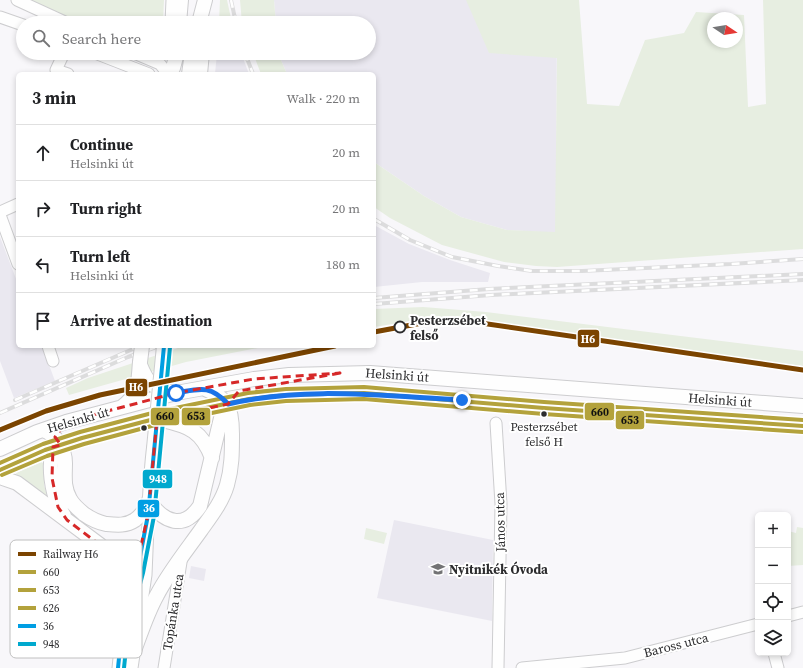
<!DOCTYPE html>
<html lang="en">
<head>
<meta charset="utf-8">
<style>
  :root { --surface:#fff; --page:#f2f2f2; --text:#202124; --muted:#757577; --line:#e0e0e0 }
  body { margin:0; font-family:"Source Serif 4",serif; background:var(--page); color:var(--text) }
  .controls { position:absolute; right:12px; bottom:12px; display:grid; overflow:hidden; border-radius:6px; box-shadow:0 2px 6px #0003 }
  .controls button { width:36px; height:36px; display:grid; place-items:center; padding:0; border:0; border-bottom:1px solid var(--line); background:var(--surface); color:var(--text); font:20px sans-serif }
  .compass { position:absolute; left:707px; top:12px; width:36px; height:36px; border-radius:50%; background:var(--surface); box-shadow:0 2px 6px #0003; rotate:102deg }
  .stop { position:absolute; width:12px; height:12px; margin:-9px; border:3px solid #1a73e8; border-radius:50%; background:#fff }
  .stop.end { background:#1a73e8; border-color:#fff; box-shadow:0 1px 4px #0008 }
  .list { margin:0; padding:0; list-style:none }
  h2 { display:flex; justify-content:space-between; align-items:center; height:52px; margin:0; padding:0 16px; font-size:17px }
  h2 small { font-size:13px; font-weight:400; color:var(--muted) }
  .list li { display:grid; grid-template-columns:26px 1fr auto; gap:12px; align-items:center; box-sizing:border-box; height:56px; padding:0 16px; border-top:1px solid var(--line) }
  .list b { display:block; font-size:15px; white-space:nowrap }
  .list p { margin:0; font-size:13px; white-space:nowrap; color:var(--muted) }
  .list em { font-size:13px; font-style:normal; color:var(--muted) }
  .icon { flex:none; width:22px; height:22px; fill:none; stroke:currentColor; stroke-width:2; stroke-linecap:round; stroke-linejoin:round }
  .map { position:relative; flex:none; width:803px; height:668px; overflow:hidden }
  .search { position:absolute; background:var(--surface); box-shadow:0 2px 6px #0003; left:16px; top:16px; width:360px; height:44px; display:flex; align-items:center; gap:10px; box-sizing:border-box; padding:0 14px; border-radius:22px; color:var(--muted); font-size:15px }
  .panel { position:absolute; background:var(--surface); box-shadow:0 2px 6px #0003; left:16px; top:72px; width:360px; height:276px; border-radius:6px }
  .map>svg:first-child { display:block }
</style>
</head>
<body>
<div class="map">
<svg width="803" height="668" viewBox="0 0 803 668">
  <rect width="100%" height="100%" fill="#f8f7fa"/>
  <path fill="#eae8f0" d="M274 0H557L556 233 507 230 461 217 424 196 374 162V74H287L278 53H369V23H276Z
    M217 53H241L249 74H215Z
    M374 225 409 244 450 260 490 273 488 282H422L374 287Z
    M0 237 18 284V346H42L55 381 14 398 0 361Z
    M394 520 493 540 492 621 377 598Z
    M191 566 206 569 204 581 189 578Z"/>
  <path fill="#e7eee1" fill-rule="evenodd" d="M24 0H164L163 23H79Z
    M220 0H227L232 23H219Z
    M240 0H274L276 23H242Z
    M466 0H579L587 104 619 106 645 40 684 33 696 12 744 15 748 107 766 104 763 0H803V249L557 267 536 266 504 262 442 245 390 218 374 207V162L424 196 461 217 507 230 555 232 557 58 489 53ZM713 18H737V42H713Z
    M253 53H278L287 74H261Z
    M423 307 486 312 803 351V366L607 340 472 319 429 318 374 327V309Z
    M184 346H268L186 362 69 395 66 388 88 378Z
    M41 462 45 464 44 485 47 496 45 497 17 476 16 473Z
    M797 527 803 528V565L788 566V531L796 533Z
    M366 528 387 533 384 544 364 539Z
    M758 529V571L755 543Z"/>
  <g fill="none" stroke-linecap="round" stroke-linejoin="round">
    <defs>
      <path id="minor" d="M17 0 67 23
        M0 17 23 25
        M171 23 172 0
        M64 53 56 70 68 74
        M95 53 149 74
        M134 53 160 64 168 74
        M0 212 18 204
        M0 215 18 264
        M48 346 53 361
        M496 423 501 504 498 668
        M788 616 803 612
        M774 653 778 668
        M118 668 122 628 142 547
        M132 668 146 575 149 502
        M164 668 182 556
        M522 668 625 658 758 624"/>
      <path id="major" d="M179 23 181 0
        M199 23 205 0
        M168 74 173 68 177 53
        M189 74 192 53
        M200 74 202 53
        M140 365C147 382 151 387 170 392
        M122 407C140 393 138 383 140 362
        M162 420C189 426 202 431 212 458
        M43 430C56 434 65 449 65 463 65 476 63 487 70 499 73 505 78 509 84 514 91 519 97 522 106 524 117 525 126 526 135 520 142 515 149 505 150 497 151 481 152 464 154 448
        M54 439C48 465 50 493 64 516
        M0 449 37 432 66 422 176 393 254 379 289 375 370 373 803 406
        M0 470 45 450 82 438 158 418 249 399 286 395 364 393 544 408 803 426
        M0 477 17 483 100 545C126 568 124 596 122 628
        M149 501C164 523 184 530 200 506L221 418 228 404
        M134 651C141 632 147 613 157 595 169 572 186 551 201 530 211 516 222 502 227 485 232 468 232 452 232 434 232 407 228 398 203 388"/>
    </defs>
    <use href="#minor" stroke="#cdcdcf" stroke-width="13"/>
    <use href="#major" stroke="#cdcdcf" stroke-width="16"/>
    <use href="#minor" stroke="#fefefe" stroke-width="11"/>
    <use href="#major" stroke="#fefefe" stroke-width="14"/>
    <defs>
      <path id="rail" d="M231 0 236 23
        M245 53 253 74
        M374 219 410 240 452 257 498 266 532 271H582L731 264 803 259
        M374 298 489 289 803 274
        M374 304 491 295 803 280
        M15 400 140 346
        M0 413 128 357 159 346"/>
    </defs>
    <use href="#rail" stroke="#dcdcdd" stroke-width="4"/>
    <use href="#rail" stroke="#fff" stroke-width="2.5" stroke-dasharray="8" stroke-linecap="butt"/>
    <defs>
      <path id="major-bridge" d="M140 362 142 346
        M154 448 164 346"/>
    </defs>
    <use href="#major-bridge" stroke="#cdcdcf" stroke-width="16" stroke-linecap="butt"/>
    <use href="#major-bridge" stroke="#fefefe" stroke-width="14"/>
    <defs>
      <path id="bus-1" d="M0 470 45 450 82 438 158 418 249 399 286 395 364 393 544 408 803 426"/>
      <path id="bus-2" d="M2 475 47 456 84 444 159 424 250 405 286 401 364 399 544 414 803 432"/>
      <path id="bus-3" d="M0 463 43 444 80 432 156 412 248 393 286 389 364 387 544 402 803 420"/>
      <path id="bus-4" d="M118 668 122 628 137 572 148 515 164 346"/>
      <path id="bus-5" d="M124 668 128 629 143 573 154 516 170 347"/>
    </defs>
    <use href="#bus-1" stroke="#fff" stroke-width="7"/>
    <use href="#bus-2" stroke="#fff" stroke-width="7"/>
    <use href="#bus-3" stroke="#fff" stroke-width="7"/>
    <use href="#bus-4" stroke="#fff" stroke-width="7"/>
    <use href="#bus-5" stroke="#fff" stroke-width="7"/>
    <use href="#bus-1" stroke="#b3a23c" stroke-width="4"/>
    <use href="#bus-2" stroke="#b3a23c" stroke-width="4"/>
    <use href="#bus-3" stroke="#b3a23c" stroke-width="4"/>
    <use href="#bus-4" stroke="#009ee3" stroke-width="4"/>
    <use href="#bus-5" stroke="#00a9ce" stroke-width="4"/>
    <defs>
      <path id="rail-1" d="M374 332 433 321H467L803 370
        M0 430 46 411 100 395 335 346"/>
    </defs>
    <use href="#rail-1" stroke="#fff" stroke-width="8"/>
    <use href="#rail-1" stroke="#7b4400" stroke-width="5"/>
  </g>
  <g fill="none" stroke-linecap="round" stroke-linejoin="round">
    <path stroke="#1a73e8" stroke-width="5" d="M176 393C200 389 209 384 228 404 305 386 383 396 462 400"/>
  </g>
  <path fill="none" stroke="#d62828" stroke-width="3" stroke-dasharray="8 5" stroke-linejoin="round" d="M340 373 239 391 228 404 157 419 148 515 122 628 123 591 116 563 100 545 67 520 58 507 52 478 53 447 61 445 55 437 66 422 176 393 254 379Z"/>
  <defs>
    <symbol id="school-bare" viewBox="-9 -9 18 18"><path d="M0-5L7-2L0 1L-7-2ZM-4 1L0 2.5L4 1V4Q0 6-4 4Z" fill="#737375" stroke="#fff" stroke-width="2.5" paint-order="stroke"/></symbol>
  </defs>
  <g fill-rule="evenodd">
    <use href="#school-bare" x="428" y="559" width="20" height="20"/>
  </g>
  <circle fill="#fff" stroke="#2c2c2e" stroke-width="2" cx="400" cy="327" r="5.5"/>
  <g fill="#2c2c2e" stroke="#fff" stroke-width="1.5">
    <circle cx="544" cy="414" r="3.5"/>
    <circle cx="144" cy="428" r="3.5"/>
  </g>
  <g text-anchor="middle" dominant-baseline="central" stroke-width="4" stroke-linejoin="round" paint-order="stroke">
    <g font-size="12" fill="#2c2c2e" stroke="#fff">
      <text x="544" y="427">Pesterzsébet<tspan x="544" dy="15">felső H</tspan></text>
    </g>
    <g font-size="13" font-weight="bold" fill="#2c2c2e" stroke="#fff" text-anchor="start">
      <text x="410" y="320">Pesterzsébet<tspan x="410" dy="15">felső</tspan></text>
    </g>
    <g font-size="13" fill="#2c2c2e" stroke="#fff">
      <text transform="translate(397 375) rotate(4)">Helsinki út</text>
      <text transform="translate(720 400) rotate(4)">Helsinki út</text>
      <text transform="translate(78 420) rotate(-16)">Helsinki út</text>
      <text transform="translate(500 522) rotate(-91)">János utca</text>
      <text transform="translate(173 612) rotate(-81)">Topánka utca</text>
      <text transform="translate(676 645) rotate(-14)">Baross utca</text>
    </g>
    <g font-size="13" font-weight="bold" fill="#2c2c2e" stroke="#fff" text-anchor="start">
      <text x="449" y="569">Nyitnikék Óvoda</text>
    </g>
  </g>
  <rect x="10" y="540" width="132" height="118" rx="6" fill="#fff" stroke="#c0c0c0" stroke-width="1"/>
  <rect x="18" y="552" width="18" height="4" fill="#7b4400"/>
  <rect x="18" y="570" width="18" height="4" fill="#b3a23c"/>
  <rect x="18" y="588" width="18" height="4" fill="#b3a23c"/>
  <rect x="18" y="606" width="18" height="4" fill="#b3a23c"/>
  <rect x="18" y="624" width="18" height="4" fill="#009ee3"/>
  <rect x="18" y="642" width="18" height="4" fill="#00a9ce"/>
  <g font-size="11" fill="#2c2c2e">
    <text x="43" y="558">Railway H6</text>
    <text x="43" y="576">660</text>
    <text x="43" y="594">653</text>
    <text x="43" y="612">626</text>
    <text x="43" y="630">36</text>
    <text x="43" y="648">948</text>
  </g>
  <g stroke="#fff" stroke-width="1.5">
    <rect x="577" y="329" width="23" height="19" rx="4" fill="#7b4400"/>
    <rect x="125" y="378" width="23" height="19" rx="4" fill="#7b4400"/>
    <rect x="584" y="402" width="31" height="19" rx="4" fill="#b3a23c"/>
    <rect x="181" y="407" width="30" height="19" rx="4" fill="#b3a23c"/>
    <rect x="150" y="407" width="30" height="19" rx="4" fill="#b3a23c"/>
    <rect x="615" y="410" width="30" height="20" rx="4" fill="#b3a23c"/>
    <rect x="142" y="469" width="31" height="20" rx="4" fill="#00a9ce"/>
    <rect x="137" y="499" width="23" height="19" rx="4" fill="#009ee3"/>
  </g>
  <g font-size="11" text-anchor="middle" font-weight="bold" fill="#fff">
    <text x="588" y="343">H6</text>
    <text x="136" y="391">H6</text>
    <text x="158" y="483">948</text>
    <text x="149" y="512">36</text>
  </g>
  <g font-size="11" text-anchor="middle" font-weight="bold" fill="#111">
    <text x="600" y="416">660</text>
    <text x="196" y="420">653</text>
    <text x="165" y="420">660</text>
    <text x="630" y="424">653</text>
  </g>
</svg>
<div class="controls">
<button>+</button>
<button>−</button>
<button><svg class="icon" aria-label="locate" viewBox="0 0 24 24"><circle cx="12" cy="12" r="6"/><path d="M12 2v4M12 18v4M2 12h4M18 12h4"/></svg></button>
<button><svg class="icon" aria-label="layers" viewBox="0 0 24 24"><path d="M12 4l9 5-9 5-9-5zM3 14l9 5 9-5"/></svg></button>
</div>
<svg class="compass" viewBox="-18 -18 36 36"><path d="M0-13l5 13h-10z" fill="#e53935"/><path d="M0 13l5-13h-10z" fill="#757577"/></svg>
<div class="stop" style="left:176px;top:393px"></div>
<div class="stop end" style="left:462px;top:400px"></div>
<div class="search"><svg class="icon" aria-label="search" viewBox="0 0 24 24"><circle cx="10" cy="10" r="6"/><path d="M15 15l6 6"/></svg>Search here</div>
<section class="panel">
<h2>3 min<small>Walk · 220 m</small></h2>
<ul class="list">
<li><svg class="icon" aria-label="ahead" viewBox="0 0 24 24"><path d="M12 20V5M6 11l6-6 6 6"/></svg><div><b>Continue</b><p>Helsinki út</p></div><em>20 m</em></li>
<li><svg class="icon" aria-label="right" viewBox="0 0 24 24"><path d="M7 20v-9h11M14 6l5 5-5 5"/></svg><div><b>Turn right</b></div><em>20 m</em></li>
<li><svg class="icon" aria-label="left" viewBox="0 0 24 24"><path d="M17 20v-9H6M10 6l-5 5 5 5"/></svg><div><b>Turn left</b><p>Helsinki út</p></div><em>180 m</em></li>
<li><svg class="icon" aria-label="arrive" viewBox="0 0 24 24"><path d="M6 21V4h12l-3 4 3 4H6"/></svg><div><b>Arrive at destination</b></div></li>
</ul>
</section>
</div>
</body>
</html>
